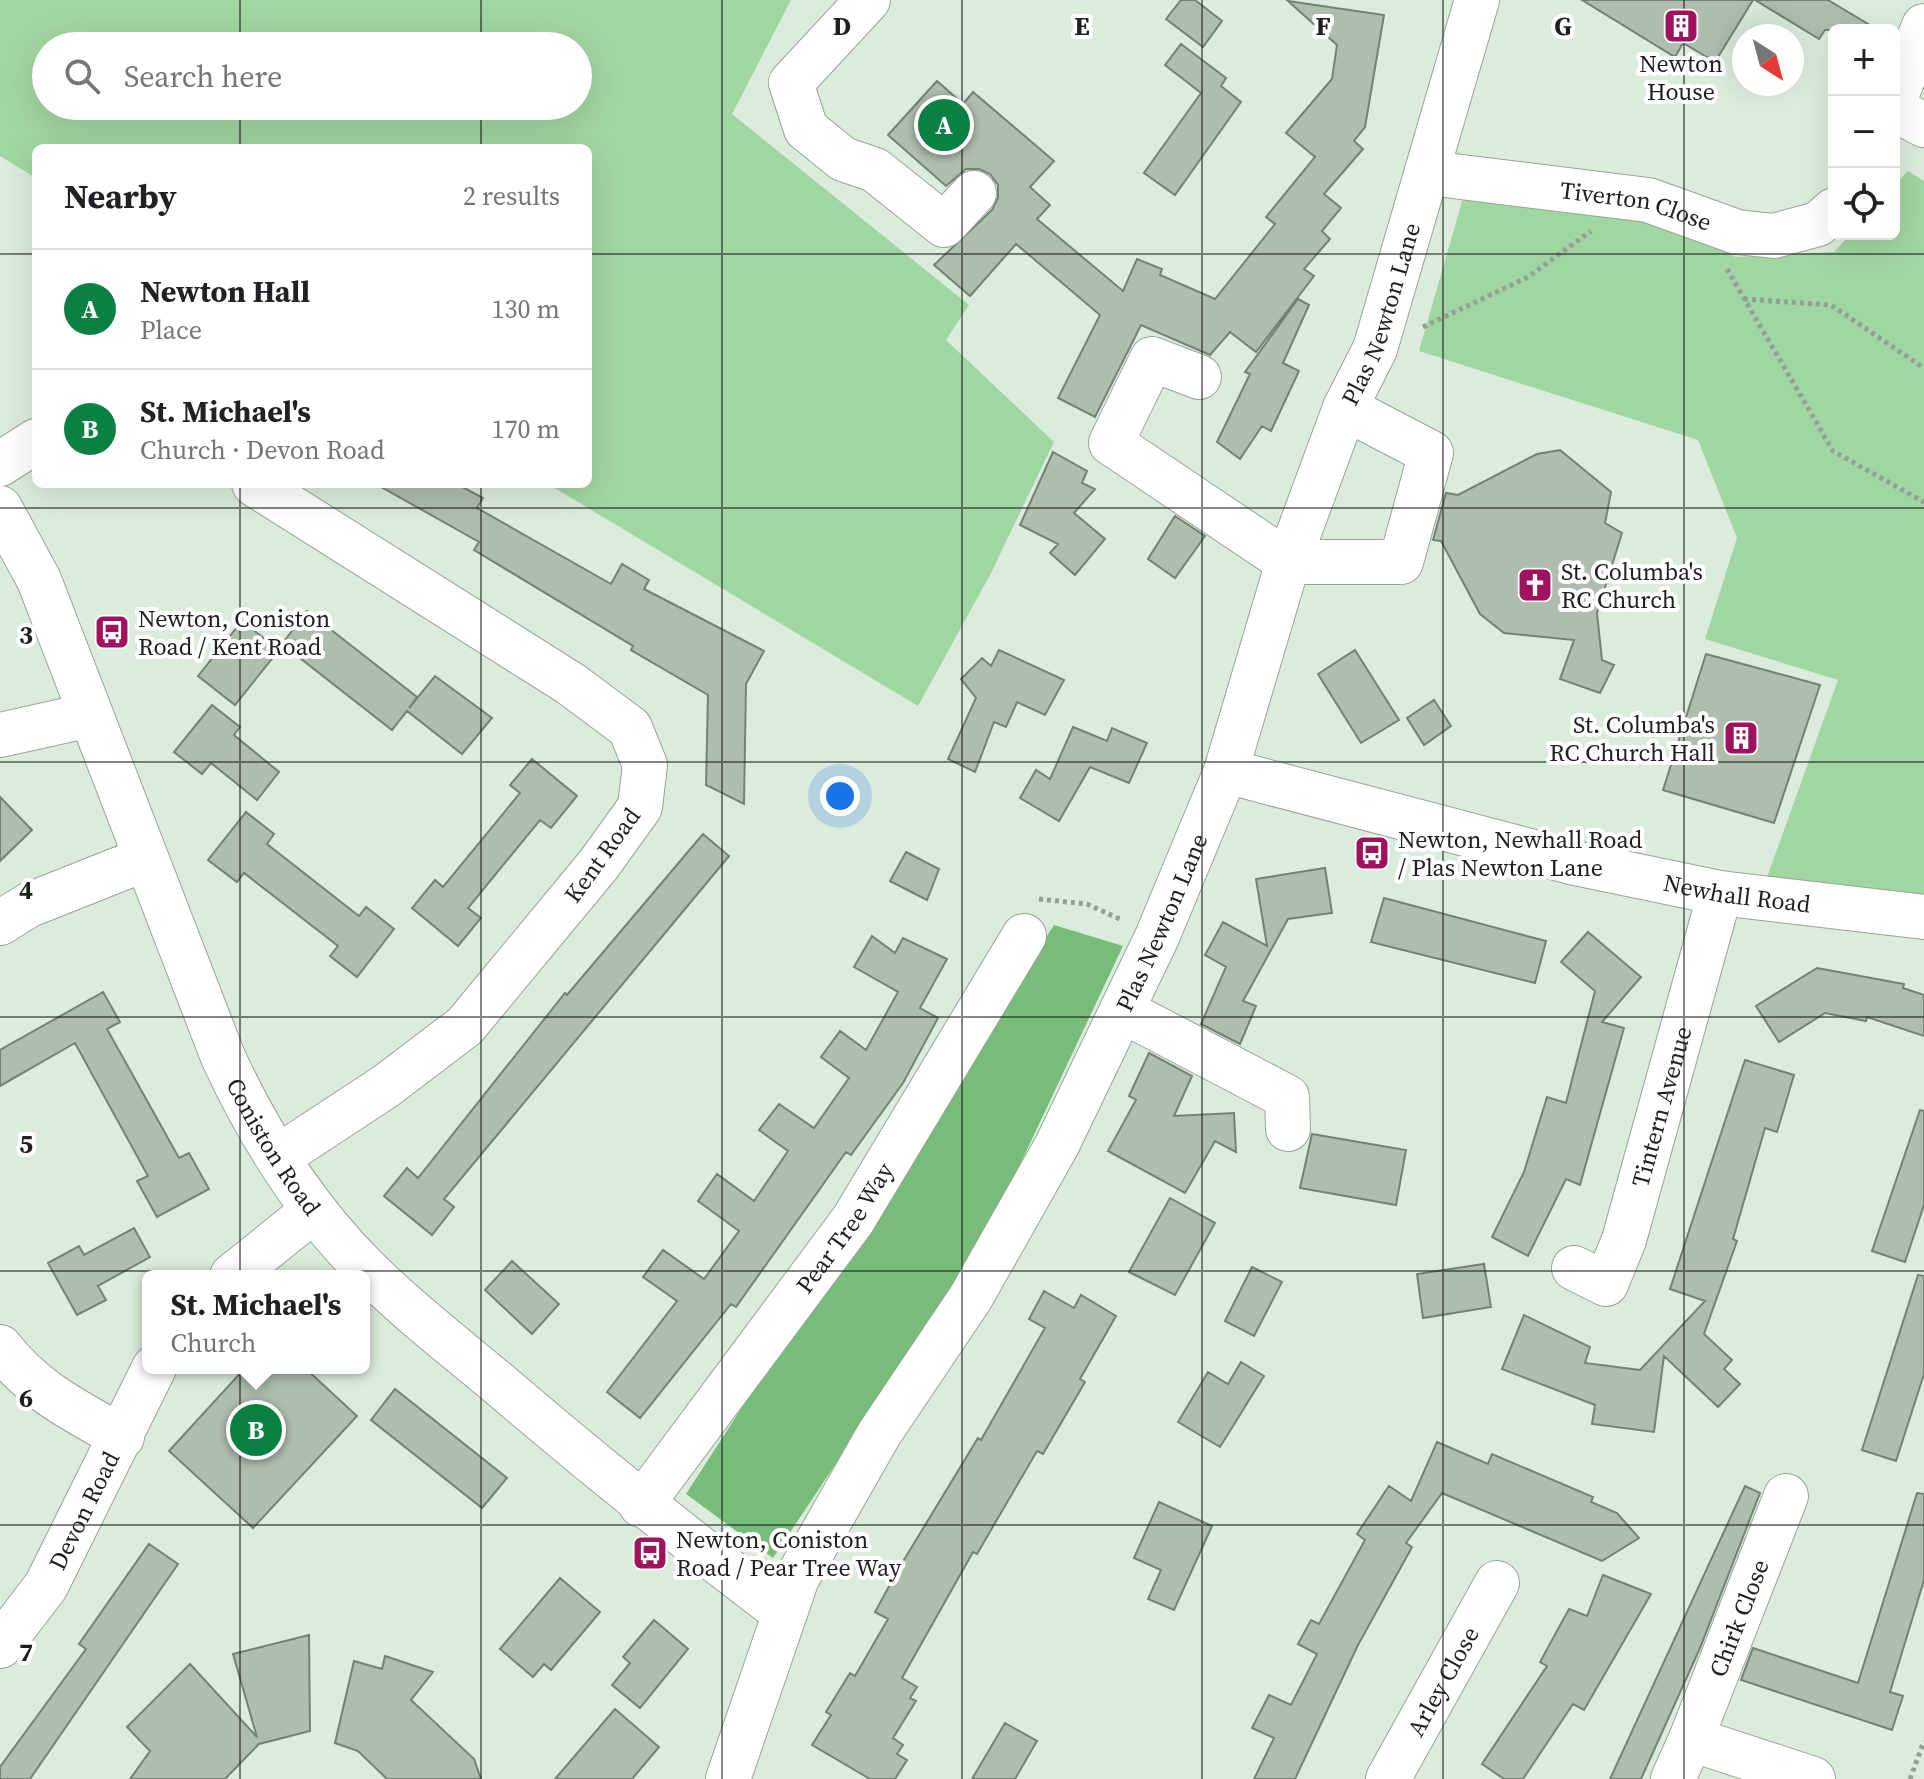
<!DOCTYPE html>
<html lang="en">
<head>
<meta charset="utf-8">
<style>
  :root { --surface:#fff; --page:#f6f6f6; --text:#202124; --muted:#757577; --line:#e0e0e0; --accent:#0b8043 }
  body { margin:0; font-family:"Source Serif 4",serif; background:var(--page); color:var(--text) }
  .controls { position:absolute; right:24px; top:24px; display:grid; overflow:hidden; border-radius:12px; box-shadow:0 8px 32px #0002 }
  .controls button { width:72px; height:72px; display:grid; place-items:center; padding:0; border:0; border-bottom:2px solid var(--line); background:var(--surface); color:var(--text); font:40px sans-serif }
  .compass { position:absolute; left:1732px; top:24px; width:72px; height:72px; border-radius:50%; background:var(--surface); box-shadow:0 8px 32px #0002; rotate:144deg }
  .you { position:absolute; left:840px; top:796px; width:28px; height:28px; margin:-20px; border:6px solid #fff; border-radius:50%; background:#1a73e8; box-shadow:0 0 0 12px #1a73e833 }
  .badge { display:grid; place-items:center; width:52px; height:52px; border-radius:50%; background:var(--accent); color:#fff; font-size:26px; font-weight:700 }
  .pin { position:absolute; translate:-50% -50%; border:4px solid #fff; box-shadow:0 2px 8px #0006 }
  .popup { position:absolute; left:142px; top:1270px; width:228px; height:104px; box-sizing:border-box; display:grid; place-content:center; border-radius:12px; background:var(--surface); filter:drop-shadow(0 2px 6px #0005); font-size:26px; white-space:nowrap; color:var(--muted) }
  .popup b { font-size:30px; color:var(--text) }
  .popup::after { content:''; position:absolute; left:50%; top:100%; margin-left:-16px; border:16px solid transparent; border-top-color:var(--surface) }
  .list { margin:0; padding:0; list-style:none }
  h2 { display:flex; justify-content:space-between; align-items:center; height:104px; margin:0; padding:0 32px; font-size:34px }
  h2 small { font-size:26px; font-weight:400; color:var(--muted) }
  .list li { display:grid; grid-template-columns:52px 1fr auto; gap:24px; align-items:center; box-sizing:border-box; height:120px; padding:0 32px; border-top:2px solid var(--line) }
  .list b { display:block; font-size:30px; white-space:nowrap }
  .list p { margin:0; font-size:26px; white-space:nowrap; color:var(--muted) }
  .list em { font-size:26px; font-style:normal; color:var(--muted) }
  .icon { flex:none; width:44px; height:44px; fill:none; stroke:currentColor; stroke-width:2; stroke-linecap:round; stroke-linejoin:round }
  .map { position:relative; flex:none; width:1924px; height:1779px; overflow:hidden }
  .search { position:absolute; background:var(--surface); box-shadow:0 8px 32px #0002; left:32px; top:32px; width:560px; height:88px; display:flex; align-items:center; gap:20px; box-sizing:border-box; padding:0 28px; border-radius:44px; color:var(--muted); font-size:30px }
  .panel { position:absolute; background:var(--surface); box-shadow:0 8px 32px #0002; left:32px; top:144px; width:560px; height:344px; border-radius:12px }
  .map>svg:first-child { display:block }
</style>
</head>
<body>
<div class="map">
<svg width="1924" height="1779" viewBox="0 0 1924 1779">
  <rect width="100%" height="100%" fill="#dcecdc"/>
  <path fill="#a0d6a1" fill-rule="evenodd" d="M0 0H791L732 114 969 305 946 340 1054 442 990 575 918 706 548 484H588V148H36V178L0 156ZM46 46H578V106H46Z
    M1908 171 1924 181V896L1766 880 1838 680 1705 639 1737 538 1698 440 1419 351 1463 198 1650 216 1736 257 1834 252 1851 234H1894V186Z"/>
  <path fill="#78bc7a" d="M1054 925 1123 946 984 1241 773 1558 686 1494Z"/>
  <path fill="#aebdae" stroke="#748274" stroke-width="2" d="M1181 0H1195L1222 21 1203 47 1166 19Z
    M1582 0H1753L1715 62 1683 43 1675 57Z
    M1755 0H1828L1878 30H1825L1819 39Z
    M1288 1 1384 15 1365 127 1354 141 1363 149 1324 194 1341 208 1322 231 1330 239 1304 269 1314 276 1256 352 1230 332 1210 355 1141 325 1095 417 1058 398 1100 315 1016 244 970 296 934 265 992 210 998 198V185L990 174 979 169H966L946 186 888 135 937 81 963 104 973 92 1054 161 1030 187 1050 205 1037 219 1123 291 1137 259 1162 269 1160 275 1215 299 1275 224 1266 217 1315 157 1286 133 1332 79 1337 45Z
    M1181 44 1226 78 1221 86 1241 102 1175 195 1144 173 1201 93 1165 65Z
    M1298 299 1309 305 1283 363 1299 371 1271 431 1262 426 1240 459 1217 442 1250 374 1245 372Z
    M1560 450 1611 492 1605 523 1622 533 1597 613 1602 660 1614 665 1600 693 1560 679 1574 640 1504 633 1480 614 1441 541 1433 540 1446 493 1458 495 1537 454Z
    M1053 452 1087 471 1082 483 1095 489 1074 513 1105 539 1075 575 1050 553 1058 544 1020 525Z
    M376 484H457L483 498 477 508 611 584 622 564 649 580 644 589 764 651 746 684 744 804 706 785 708 695 631 650 633 646 474 550 479 542Z
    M1175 516 1205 536 1175 578 1148 559Z
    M307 611 417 697 409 708 435 676 492 718 462 754 407 711 392 730 282 644Z
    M242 621 279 650 235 705 198 676Z
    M999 650 1064 680 1045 715 1017 702 1006 727 994 722 975 772 948 759 976 698 961 679 982 658 991 666Z
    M1355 650 1399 720 1361 743 1318 674Z
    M1706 654 1820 685 1774 823 1663 790Z
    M1434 700 1451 726 1424 745 1407 718Z
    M212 705 240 727 234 735 279 772 257 800 211 763 202 774 174 752Z
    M1073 727 1107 741 1112 728 1147 743 1129 783 1090 767 1059 821 1020 798 1036 770 1050 779Z
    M532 759 577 796 551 828 540 820 468 908 481 918 458 946 412 908 435 880 443 887 520 793 510 785Z
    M0 797 32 830 0 861Z
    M246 812 274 834 267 844 359 916 366 907 394 929 357 977 330 956 338 946 244 873 237 882 208 860Z
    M703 834 729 856 444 1199 454 1207 432 1235 384 1196 407 1168 418 1178 565 993 567 995Z
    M906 852 939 869 927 900 890 881Z
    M1325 868 1332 913 1288 919 1243 1001 1256 1006 1240 1044 1201 1024 1226 967 1205 955 1223 922 1267 946 1256 879Z
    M1384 898 1546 941 1535 983 1371 942Z
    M1588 932 1641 977 1602 1022 1624 1028 1580 1185 1566 1179 1528 1256 1492 1237 1524 1172 1547 1097 1566 1103 1595 991 1561 962Z
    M872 936 895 953 903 938 947 959 920 1008 938 1018 903 1083 851 1155 846 1152 736 1307 731 1304 640 1418 607 1392 677 1301 643 1277 663 1250 704 1279 739 1231 698 1201 717 1174 754 1201 788 1151 759 1130 779 1104 814 1128 849 1078 821 1057 840 1031 866 1050 898 992 854 967Z
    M1817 968 1904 984 1903 988 1924 995V1036L1867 1017 1866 1021 1825 1013 1779 1042 1756 1006Z
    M103 992 120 1022 107 1029 179 1158 189 1153 209 1189 157 1217 137 1181 148 1176 75 1043 0 1086V1050Z
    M1149 1053 1192 1076 1174 1116 1234 1113 1236 1152 1215 1141 1185 1193 1108 1151 1136 1100 1129 1096Z
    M1745 1060 1794 1075 1777 1132 1765 1128 1733 1239 1737 1241 1704 1334 1732 1360 1724 1369 1740 1384 1718 1407 1664 1356 1654 1432 1592 1424 1595 1405 1502 1369 1524 1315 1590 1347 1585 1363 1640 1370 1705 1301 1670 1289Z
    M1920 1110 1924 1111V1205L1905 1262 1872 1251Z
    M1312 1134 1406 1150 1396 1205 1300 1188Z
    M1170 1198 1215 1223 1175 1295 1129 1272Z
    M134 1228 150 1257 98 1286 106 1300 77 1315 48 1263 79 1246 84 1255Z
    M512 1261 559 1304 532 1334 485 1290Z
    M1484 1264 1491 1307 1423 1318 1417 1274Z
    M1252 1267 1282 1282 1254 1336 1225 1321Z
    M1918 1275 1924 1276V1374L1896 1461 1862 1450Z
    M1044 1291 1074 1308 1081 1295 1116 1316 1080 1379 1085 1382 1043 1454 1037 1451 977 1554 973 1552 902 1678 917 1687 910 1698 916 1701 893 1738 903 1745 897 1754 907 1760 895 1779H870L812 1745 831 1715 826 1712 850 1673 855 1676 888 1619 875 1612 899 1568 978 1438 981 1440 1045 1328 1029 1319Z
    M1241 1362 1264 1376 1220 1447 1178 1422 1208 1372 1228 1384Z
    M245 1368H305L357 1416 253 1528 169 1451Z
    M395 1389 507 1478 482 1508 371 1420Z
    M1437 1442 1488 1464 1492 1454 1593 1497 1591 1502 1617 1513 1639 1538 1602 1561 1442 1493 1406 1543 1412 1547 1358 1645 1295 1779H1254L1274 1738 1252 1728 1269 1695 1291 1705 1317 1654 1298 1644 1311 1620 1319 1624 1365 1540 1357 1534 1389 1486 1411 1501Z
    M1745 1486 1760 1493 1700 1648 1641 1779H1610Z
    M1917 1493 1924 1494V1580L1890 1692 1903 1696 1892 1730 1741 1680 1753 1648 1858 1683Z
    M1159 1502 1212 1526 1174 1610 1148 1599 1161 1570 1134 1558Z
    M149 1544 178 1564 30 1779H0V1767L86 1649 79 1644Z
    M1603 1575 1651 1594 1584 1710 1573 1704 1523 1779H1504L1482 1764 1547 1666 1540 1662 1569 1609 1587 1616Z
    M560 1578 600 1612 551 1670 544 1664 533 1677 500 1649Z
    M654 1620 688 1649 640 1708 612 1685 630 1663 623 1657Z
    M309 1635 310 1731 259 1744 225 1779H130L150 1751 127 1727 190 1664 257 1737 233 1654Z
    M385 1656 433 1672 411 1700 474 1759 481 1779H387L358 1751 335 1743 354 1661 382 1669Z
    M615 1709 659 1747 632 1779H555Z
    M1005 1723 1037 1741 1015 1779H972Z"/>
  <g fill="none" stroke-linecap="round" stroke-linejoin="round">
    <defs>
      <g id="minor">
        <path d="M868 0 791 83 806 129 843 159 875 170 944 225 974 193"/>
        <path d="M1894 101 1924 26"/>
        <path d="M1894 109 1924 125"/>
        <path id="s1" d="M1429 173 1648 200 1737 232 1774 236 1818 224 1834 210"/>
        <path d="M1199 377 1152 359 1111 443 1288 562H1401L1431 453 1345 408"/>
        <path d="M0 464 36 441"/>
        <path d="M254 484 571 684 630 728 645 765 640 807 599 864 465 1026 386 1086 278 1157"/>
        <path id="s2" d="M0 508 39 580 223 1057C258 1133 305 1208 365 1268 411 1314 463 1353 512 1395 601 1471 690 1542 783 1612"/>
        <path d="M0 735 90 715"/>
        <path id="s3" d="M1226 771 1575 863 1720 893 1924 917"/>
        <path d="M0 923 29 905 145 859"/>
        <path d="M1123 1011 1287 1097 1288 1129"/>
        <path id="s4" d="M1574 1268 1606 1284 1624 1240 1720 893"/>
        <path d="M232 1276 314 1210"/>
        <path d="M0 1347C33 1390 75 1411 122 1437"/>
        <path id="s5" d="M641 1505 853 1220 1024 936"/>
        <path id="s6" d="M0 1646 46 1586 154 1368"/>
        <path id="s7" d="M1691 1739 1786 1496"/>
        <path id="s8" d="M728 1779 797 1578 879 1434 971 1297 1057 1145 1157 937 1226 771 1288 562 1345 408 1375 349 1477 0"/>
        <path id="s9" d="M1388 1779 1497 1583"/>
        <path d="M1673 1779 1691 1739 1813 1779"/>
      </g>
    </defs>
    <use href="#minor" stroke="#97a596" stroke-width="46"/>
    <path stroke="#94a094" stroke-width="5" stroke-dasharray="4 4" stroke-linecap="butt" d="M1727 269 1833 451 1924 502
      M1744 299 1831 305 1924 368
      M1423 327 1528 277 1591 231
      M1039 899 1087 904 1122 920
      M1910 1779 1924 1741"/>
    <use href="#minor" stroke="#fff" stroke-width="44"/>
  </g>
  <path fill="none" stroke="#1c211c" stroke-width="2" stroke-opacity="0.55" d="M240 0V46M481 0V46M722 0V1779M962 0V1779M1202 0V1779M1443 0V1779M1684 0V1779M240 106V148M481 106V148M0 254H36M588 254H1924M240 484V1779M481 484V1779M0 508H1924M0 762H1924M0 1017H1924M0 1271H1924M0 1525H1924"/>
  <defs>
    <symbol id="building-square" viewBox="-11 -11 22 22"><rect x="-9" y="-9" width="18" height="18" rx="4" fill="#9e125e" stroke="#fff"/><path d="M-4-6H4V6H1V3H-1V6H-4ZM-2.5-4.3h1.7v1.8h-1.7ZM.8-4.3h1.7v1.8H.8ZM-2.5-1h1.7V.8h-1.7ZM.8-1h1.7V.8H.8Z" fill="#fff"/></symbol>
    <symbol id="church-square" viewBox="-11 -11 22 22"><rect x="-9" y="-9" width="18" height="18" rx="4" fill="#9e125e" stroke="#fff"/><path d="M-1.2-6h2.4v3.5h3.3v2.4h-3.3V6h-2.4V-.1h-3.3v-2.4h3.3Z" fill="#fff"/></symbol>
    <symbol id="bus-square" viewBox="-11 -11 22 22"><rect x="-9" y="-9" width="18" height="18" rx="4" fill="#9e125e" stroke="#fff"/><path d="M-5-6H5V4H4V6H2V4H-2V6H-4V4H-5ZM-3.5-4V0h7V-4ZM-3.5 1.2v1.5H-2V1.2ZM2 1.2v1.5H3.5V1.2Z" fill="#fff"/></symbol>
  </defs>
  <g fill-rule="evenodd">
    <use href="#building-square" x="1661" y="6" width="40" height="40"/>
    <use href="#church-square" x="1515" y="565" width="40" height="40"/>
    <use href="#bus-square" x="92" y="612" width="40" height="40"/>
    <use href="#building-square" x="1721" y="718" width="40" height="40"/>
    <use href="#bus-square" x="1352" y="833" width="40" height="40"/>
    <use href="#bus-square" x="630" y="1533" width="40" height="40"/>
  </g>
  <g text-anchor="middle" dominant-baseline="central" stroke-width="8" stroke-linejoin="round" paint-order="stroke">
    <g font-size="24" fill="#1c211c" stroke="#fff" text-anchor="start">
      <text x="1681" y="63" text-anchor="middle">Newton<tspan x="1681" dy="28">House</tspan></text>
      <text x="1561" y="571">St. Columba's<tspan x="1561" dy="28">RC Church</tspan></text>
      <text x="138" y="618">Newton, Coniston<tspan x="138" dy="28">Road / Kent Road</tspan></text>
      <text x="1715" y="724" text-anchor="end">St. Columba's<tspan x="1715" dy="28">RC Church Hall</tspan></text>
      <text x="1398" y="839">Newton, Newhall Road<tspan x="1398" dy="28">/ Plas Newton Lane</tspan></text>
      <text x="676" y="1539">Newton, Coniston<tspan x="676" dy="28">Road / Pear Tree Way</tspan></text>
    </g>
    <g font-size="24" fill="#1c211c" stroke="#fff">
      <text stroke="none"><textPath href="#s1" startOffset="210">Tiverton Close</textPath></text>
      <text stroke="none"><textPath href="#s8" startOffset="1612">Plas Newton Lane</textPath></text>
      <text transform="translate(602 855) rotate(-54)">Kent Road</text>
      <text stroke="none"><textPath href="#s3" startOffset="526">Newhall Road</textPath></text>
      <text stroke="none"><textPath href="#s8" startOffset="964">Plas Newton Lane</textPath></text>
      <text stroke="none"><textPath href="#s4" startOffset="222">Tintern Avenue</textPath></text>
      <text stroke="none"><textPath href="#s2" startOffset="696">Coniston Road</textPath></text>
      <text stroke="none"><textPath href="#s5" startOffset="344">Pear Tree Way</textPath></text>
      <text stroke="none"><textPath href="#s6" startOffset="160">Devon Road</textPath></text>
      <text stroke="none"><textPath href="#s7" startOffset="130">Chirk Close</textPath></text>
      <text stroke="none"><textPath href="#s9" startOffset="112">Arley Close</textPath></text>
    </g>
  </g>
  <g font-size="26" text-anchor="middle" font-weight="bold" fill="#1c211c" stroke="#fff" stroke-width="8" stroke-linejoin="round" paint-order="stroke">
    <text x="842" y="35">D</text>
    <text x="1082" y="35">E</text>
    <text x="1323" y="35">F</text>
    <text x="1563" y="35">G</text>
    <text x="26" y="644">3</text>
    <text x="26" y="899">4</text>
    <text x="26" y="1153">5</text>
    <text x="26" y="1407">6</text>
    <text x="26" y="1661">7</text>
  </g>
</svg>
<div class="controls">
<button>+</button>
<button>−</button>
<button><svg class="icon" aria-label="locate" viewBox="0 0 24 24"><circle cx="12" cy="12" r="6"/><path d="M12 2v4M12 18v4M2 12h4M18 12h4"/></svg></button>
</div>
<svg class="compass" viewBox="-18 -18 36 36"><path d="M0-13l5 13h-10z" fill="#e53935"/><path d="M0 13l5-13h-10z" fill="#757577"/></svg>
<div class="you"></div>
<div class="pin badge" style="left:944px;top:125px">A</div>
<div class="pin badge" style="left:256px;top:1430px">B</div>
<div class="popup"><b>St. Michael's</b>Church</div>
<div class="search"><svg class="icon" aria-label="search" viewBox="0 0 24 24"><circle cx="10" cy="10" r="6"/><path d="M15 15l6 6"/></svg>Search here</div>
<section class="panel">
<h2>Nearby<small>2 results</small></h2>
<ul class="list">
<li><span class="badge">A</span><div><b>Newton Hall</b><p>Place</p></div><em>130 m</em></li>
<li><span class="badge">B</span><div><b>St. Michael's</b><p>Church · Devon Road</p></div><em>170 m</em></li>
</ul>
</section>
</div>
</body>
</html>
